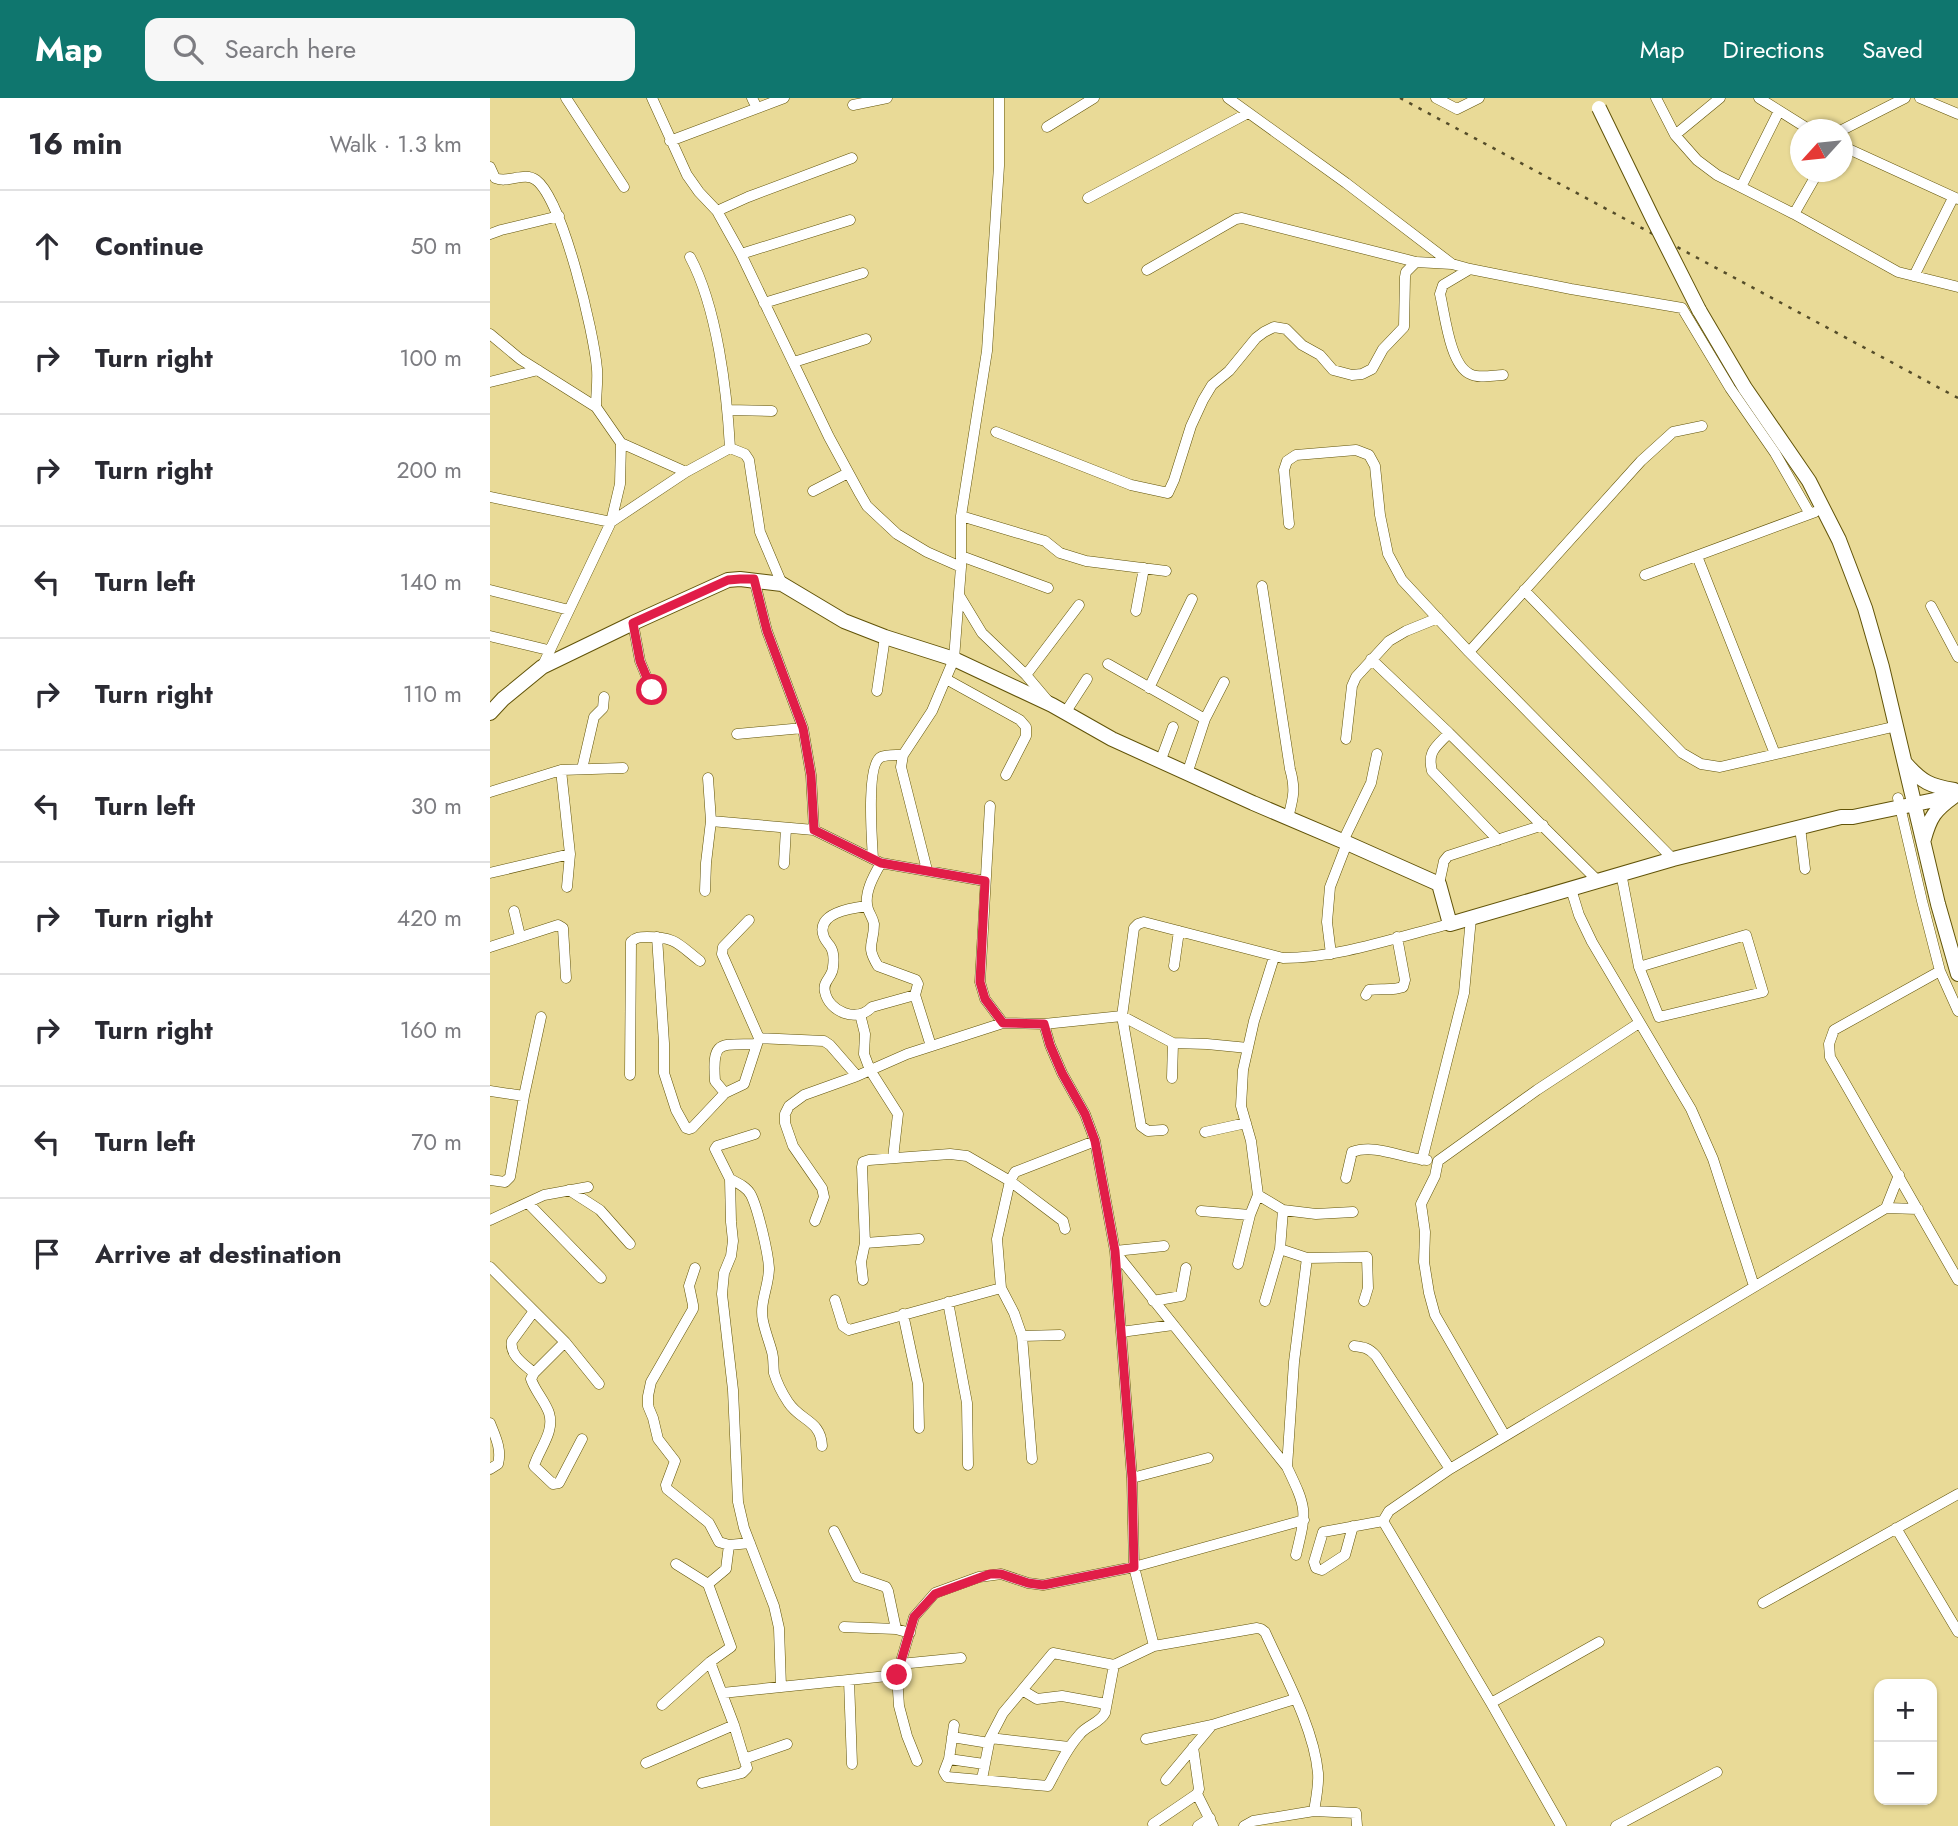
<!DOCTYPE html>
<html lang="en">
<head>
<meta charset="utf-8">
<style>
  :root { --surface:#fff; --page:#f7f7f7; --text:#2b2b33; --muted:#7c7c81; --line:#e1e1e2; --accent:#0f766e }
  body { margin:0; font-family:Jost,sans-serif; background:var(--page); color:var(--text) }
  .controls { position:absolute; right:21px; bottom:21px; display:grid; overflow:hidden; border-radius:14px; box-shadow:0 2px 5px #0004 }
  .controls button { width:63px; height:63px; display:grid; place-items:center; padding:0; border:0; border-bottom:2px solid var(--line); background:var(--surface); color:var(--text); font:35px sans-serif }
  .compass { position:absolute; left:1300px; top:21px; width:63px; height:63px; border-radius:50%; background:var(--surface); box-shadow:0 2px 5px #0004; rotate:243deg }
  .stop { position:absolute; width:21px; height:21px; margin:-16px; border:5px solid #e11d48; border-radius:50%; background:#fff }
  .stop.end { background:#e11d48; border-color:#fff; box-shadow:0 2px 7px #0008 }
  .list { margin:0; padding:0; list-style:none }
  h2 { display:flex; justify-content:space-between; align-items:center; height:91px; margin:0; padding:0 28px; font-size:30px }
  h2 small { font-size:23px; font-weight:400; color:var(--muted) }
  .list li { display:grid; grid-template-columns:46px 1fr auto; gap:21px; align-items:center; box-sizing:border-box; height:112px; padding:0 28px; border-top:2px solid var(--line) }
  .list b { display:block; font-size:26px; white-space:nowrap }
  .list em { font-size:23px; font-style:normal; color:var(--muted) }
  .icon { flex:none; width:38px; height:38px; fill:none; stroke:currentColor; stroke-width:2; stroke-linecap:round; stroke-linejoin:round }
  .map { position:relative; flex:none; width:1468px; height:1728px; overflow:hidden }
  header { display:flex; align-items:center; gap:42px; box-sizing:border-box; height:98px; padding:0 35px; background:var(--accent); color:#fff }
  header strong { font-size:33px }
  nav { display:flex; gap:38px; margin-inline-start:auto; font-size:24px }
  .search { width:490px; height:63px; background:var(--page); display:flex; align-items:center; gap:18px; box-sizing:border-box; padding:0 24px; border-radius:14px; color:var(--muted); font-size:26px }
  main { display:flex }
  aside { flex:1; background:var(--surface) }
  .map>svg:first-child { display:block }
</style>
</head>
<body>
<header>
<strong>Map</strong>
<div class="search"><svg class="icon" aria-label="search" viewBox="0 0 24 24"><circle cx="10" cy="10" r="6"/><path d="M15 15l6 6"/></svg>Search here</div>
<nav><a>Map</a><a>Directions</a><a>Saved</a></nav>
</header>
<main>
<aside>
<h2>16 min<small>Walk · 1.3 km</small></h2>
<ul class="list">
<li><svg class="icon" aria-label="ahead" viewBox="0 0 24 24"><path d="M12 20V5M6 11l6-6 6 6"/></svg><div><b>Continue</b></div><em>50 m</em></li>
<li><svg class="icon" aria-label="right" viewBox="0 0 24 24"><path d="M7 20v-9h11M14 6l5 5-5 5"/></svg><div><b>Turn right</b></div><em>100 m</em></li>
<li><svg class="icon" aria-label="right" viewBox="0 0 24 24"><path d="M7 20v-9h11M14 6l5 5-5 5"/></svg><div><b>Turn right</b></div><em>200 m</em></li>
<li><svg class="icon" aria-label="left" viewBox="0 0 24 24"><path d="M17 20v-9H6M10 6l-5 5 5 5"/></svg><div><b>Turn left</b></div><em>140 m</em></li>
<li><svg class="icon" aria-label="right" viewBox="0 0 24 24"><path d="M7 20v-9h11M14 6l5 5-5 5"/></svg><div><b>Turn right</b></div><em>110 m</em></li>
<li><svg class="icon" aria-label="left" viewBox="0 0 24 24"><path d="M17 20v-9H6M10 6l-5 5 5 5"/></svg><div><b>Turn left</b></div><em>30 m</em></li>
<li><svg class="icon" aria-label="right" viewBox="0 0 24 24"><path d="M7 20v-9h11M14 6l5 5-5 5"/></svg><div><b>Turn right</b></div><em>420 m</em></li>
<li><svg class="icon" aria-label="right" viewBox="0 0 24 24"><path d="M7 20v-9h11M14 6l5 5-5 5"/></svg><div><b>Turn right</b></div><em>160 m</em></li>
<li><svg class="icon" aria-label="left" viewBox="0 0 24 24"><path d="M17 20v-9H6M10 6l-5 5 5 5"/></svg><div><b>Turn left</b></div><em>70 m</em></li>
<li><svg class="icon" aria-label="arrive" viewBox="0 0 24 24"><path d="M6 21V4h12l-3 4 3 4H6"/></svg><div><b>Arrive at destination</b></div></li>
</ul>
</aside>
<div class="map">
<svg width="1468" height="1728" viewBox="0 0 1468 1728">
  <rect width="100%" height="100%" fill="#e9da97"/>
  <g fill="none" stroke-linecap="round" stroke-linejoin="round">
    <defs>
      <path id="street" d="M76 0 134 89
        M162 0 197 77 209 94 227 113 251 156 339 339 370 396 377 408 407 436 437 454 471 469
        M262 0 267 10
        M738 0 856 85 962 166 980 171 1081 191 1192 210 1240 290 1285 355 1320 416
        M946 0 967 11 989 0
        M1166 0 1185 37 1207 62 1227 77 1304 116 1408 174 1468 189
        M1269 0 1320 32
        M1430 0 1468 16
        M363 7 397 0
        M557 29 604 0
        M1352 32 1415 0
        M1185 37 1230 0
        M180 43 294 0
        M1352 48 1468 101
        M0 69 5 80C18 86 34 73 46 82 73 102 104 235 107 271 108 283 106 296 106 309
        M1251 89 1289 13
        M598 100 758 15
        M227 113 258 99 362 60
        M1304 116 1328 74
        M0 136 11 132 69 118
        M251 156 360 122
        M200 159C227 209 237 293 240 350
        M980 171 953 187 950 196C955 217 960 267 980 276 989 281 1003 277 1013 277
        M657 172 746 121 752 120 926 164 962 166
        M1424 178 1463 100
        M274 205 373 175
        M0 236 30 261 106 309 131 345 130 386 121 424 52 569
        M304 264 376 241
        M0 284 48 272
        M238 312 282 313
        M506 334 641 387 678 395 684 382 701 328 713 302 722 287 739 273 766 240 774 234 784 229 796 231 812 247 830 257 843 272 862 277 872 276 882 271 893 251 914 229 915 179 916 174 926 164
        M131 345 196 374
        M240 350 255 356 259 362 270 434 292 486
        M323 393 358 375
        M0 399 121 424 196 374 240 350
        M471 418 555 443 570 455 596 463 676 473
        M799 426 794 372 797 363 806 357 866 352 879 357 885 368 890 417 898 456 912 482 979 554 1183 761
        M471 458 558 490
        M1207 458 1285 656
        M1155 477 1325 414
        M264 481 277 533 313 630 321 677 324 732
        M772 488 800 671C806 692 803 700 798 720
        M0 492 79 512
        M1034 492 1192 655 1211 666 1230 669 1407 628
        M469 497 492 535 536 577 558 603
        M1441 508 1468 559
        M646 513 654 470
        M143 525 150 563 162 592
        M0 538 58 552
        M979 554 1151 363 1183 334 1212 328
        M881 561 959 635 1107 782
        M618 566 715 621
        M536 577 589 507
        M456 581 530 622 536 629V638L516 677
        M659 590 702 501
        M387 593 395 539
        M575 615 597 581
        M959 635C946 649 937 653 942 673L1008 742
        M247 636 313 630
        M856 641 862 588 866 579 899 543 916 533 948 520
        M670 664 683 629
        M92 671 104 619 113 610 114 599
        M71 672 80 756 77 789
        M697 676 715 621 734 584
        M0 694 71 672 133 670
        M1408 700 1432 803 1450 873 1468 913
        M500 708 490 884 495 901 513 925
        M221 723 324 732 391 765 495 783
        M1310 729 1315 771
        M853 743 881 685 887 656
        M383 761C382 743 376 666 391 659 397 656 407 657 413 657
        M391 765C384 777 373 796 378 811 380 817 383 820 384 826 384 847 375 847 388 868L426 882 428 886 425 897 441 948
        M294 766 296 730
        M437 772 411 669 413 657 442 613 464 561 471 469V418L497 253 509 68V0
        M0 775 80 756
        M1131 775 1149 869 1169 919 1273 894 1256 837 1149 869
        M949 786 954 763 958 758 1053 727
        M1081 791 1089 817 1102 844 1201 1011 1223 1061 1264 1188
        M215 793 216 765 221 723 218 680
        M377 808C362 810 324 815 334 839 334 840 339 847 340 848 344 854 344 862 343 869 343 879 332 883 335 894 339 914 367 925 382 909L425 897
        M24 813 30 838
        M167 839 174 945V975L186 1012 196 1030 199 1031 202 1030 235 995 254 986 269 940 232 856 233 849 259 822
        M0 849 68 827 73 830 76 880
        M841 856 837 824 840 789 857 745
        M684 868 689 833
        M1450 873 1344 932 1339 946 1340 959 1468 1182
        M876 897 879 892C890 890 902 893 913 889L915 882 907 839
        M370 916 375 936 374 956 380 972 408 1016 403 1060
        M269 940 334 943 340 947 367 978
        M140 977 141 844C146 839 150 839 157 839 186 839 188 846 210 863
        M682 980 683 945
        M0 993 34 998
        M235 995 225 983C222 941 230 947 266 946
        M673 1032 658 1033 651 1028 632 918 644 830 648 826 654 824 793 860C849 860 907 839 960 826
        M715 1034 756 1025
        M265 1036 227 1048 225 1051 240 1081 241 1124 243 1143 241 1158 234 1175 232 1196 243 1292 248 1404 254 1430 284 1508 289 1530 291 1589
        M932 1062 974 895 981 820
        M856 1080 862 1054C886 1045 913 1061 937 1062
        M240 1081C248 1085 257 1089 261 1097 268 1111 278 1154 279 1170 279 1188 269 1205 273 1223 275 1233 279 1243 282 1254 284 1261 283 1268 284 1275 287 1285 292 1295 298 1304 310 1323 331 1322 332 1348
        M0 1082 15 1084 20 1079 34 998 51 919
        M79 1092 110 1112 140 1146
        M768 1097 793 1112 826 1116 863 1114
        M38 1105 111 1180
        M1396 1110 1409 1077
        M711 1113 760 1117
        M0 1122 54 1097 98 1089
        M325 1123 334 1099 332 1090 303 1048 295 1025V1016L299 1008 314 997 367 978 417 956 513 925 554 926 632 918 683 945 717 946 758 950
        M375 1145 429 1141
        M790 1151 817 1160 877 1159 878 1190 874 1203
        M625 1153 674 1148
        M626 1155 797 1369C817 1411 817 1412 806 1457
        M748 1166 760 1117 768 1097 761 1043 751 1008 753 972 764 923 784 859
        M0 1169 75 1244 109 1286
        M205 1170 199 1188 203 1207V1211L161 1284 158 1298V1308L163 1320 168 1341 185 1363 176 1387 177 1391 219 1425 229 1444 239 1447 260 1445
        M373 1182 371 1164 375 1145 372 1069 373 1064 379 1062 460 1056 477 1058 520 1083 573 1123 575 1131
        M345 1202 353 1228 359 1232 511 1190
        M663 1203 691 1198 696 1170
        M775 1203 790 1151 793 1112
        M458 1204 477 1305 478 1367
        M413 1216 428 1286 429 1330
        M631 1234 683 1227
        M532 1238 570 1237
        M75 1244 44 1275 41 1281C45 1293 55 1303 59 1315 65 1334 49 1351 44 1368L63 1386 69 1385 92 1341
        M864 1248C874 1249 879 1250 886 1258L960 1371
        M44 1275C34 1266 19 1257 22 1243L44 1213
        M0 1325C5 1338 12 1351 8 1366L0 1371
        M1015 1338 945 1217 939 1195 934 1164 935 1134 931 1106 945 1078 948 1063 1047 992 1149 925
        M542 1361 532 1238 524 1215 511 1190 507 1141 520 1083 525 1074 605 1043
        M797 1369 804 1264 817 1160
        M642 1380 718 1360
        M863 1428 855 1457 832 1472 826 1470 824 1464 833 1434 893 1423
        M1406 1430 1468 1534
        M344 1433 367 1479 396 1489 398 1493 406 1531
        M218 1486 236 1471 239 1447
        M1273 1505 1468 1396
        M354 1529 406 1531 420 1535
        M664 1548 767 1530 771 1531 775 1534C794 1576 824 1630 828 1675 829 1687 826 1701 824 1713
        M410 1566 471 1560
        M359 1582 362 1666
        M532 1592 547 1601 572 1598 616 1606
        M232 1595 407 1577
        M1001 1605 1109 1544
        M172 1607 220 1564 241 1549 218 1486 186 1466
        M464 1627 459 1661 454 1674 457 1679 558 1688C568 1670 576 1651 590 1636 597 1627 610 1625 615 1615L624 1567
        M462 1639 499 1645
        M500 1640 579 1649
        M656 1641 722 1627 805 1601
        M254 1661 297 1646
        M459 1661 494 1666
        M427 1663 417 1638 409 1608 407 1577 424 1519 445 1495 489 1479 511 1476 538 1485 553 1487 644 1469 814 1422
        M156 1665 244 1627
        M492 1681 500 1640 513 1615 563 1555 624 1567 664 1548 644 1469 642 1380 625 1153 605 1043 595 1016 572 975 560 947 554 926
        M676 1682 722 1627
        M212 1685 252 1675 257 1670 244 1627 220 1564
        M707 1696 723 1728
        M663 1726 707 1696 709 1691 703 1649
        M708 1728 720 1720
        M754 1728 763 1723 824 1713 866 1715 867 1728
        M1071 1728 1001 1605 893 1423 899 1413 960 1371 1396 1110 1428 1111
        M1126 1728 1227 1674"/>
      <path id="secondary" d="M1209 212 1255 290 1319 383 1349 442 1375 510 1392 569 1448 806 1468 876
        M0 615 13 601 52 569 143 525 238 482 250 481 292 486 354 523 395 539 464 561 562 607 622 641 763 705 857 745 949 786 960 826 1183 761 1351 719H1363L1468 697
        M1416 666C1432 684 1440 688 1464 692
        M1434 741C1440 719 1445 712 1463 699"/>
    </defs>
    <use href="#street" stroke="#615308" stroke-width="11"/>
    <use href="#secondary" stroke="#615308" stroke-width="16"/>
    <use href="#street" stroke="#fff" stroke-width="10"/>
    <use href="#secondary" stroke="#fff" stroke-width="14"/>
    <path stroke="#554d2a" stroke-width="2.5" stroke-dasharray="3.5 7" stroke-linecap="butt" d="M910 0 1468 300"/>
    <defs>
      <path id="secondary-bridge" d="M1109 10 1163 121 1209 212"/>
    </defs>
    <use href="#secondary-bridge" stroke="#615308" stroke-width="16" stroke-linecap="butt"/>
    <use href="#secondary-bridge" stroke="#fff" stroke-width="14"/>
  </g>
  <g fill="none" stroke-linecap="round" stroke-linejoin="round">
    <path stroke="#e11d48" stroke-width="9" d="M162 592 150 563 143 525 238 482 250 481H264L277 533 313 630 321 677 324 732 391 765 495 783 490 884 495 901 513 925 554 926 560 947 572 975 595 1016 605 1043 625 1153 642 1380 644 1469 553 1487 538 1485 511 1476H500L445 1496 424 1519 407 1577"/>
  </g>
</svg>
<div class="controls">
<button>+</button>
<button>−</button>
</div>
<svg class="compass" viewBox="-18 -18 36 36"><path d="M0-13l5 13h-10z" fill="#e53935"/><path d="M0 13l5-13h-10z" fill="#7c7c81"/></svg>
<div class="stop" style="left:162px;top:592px"></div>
<div class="stop end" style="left:407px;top:1577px"></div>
</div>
</main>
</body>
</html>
